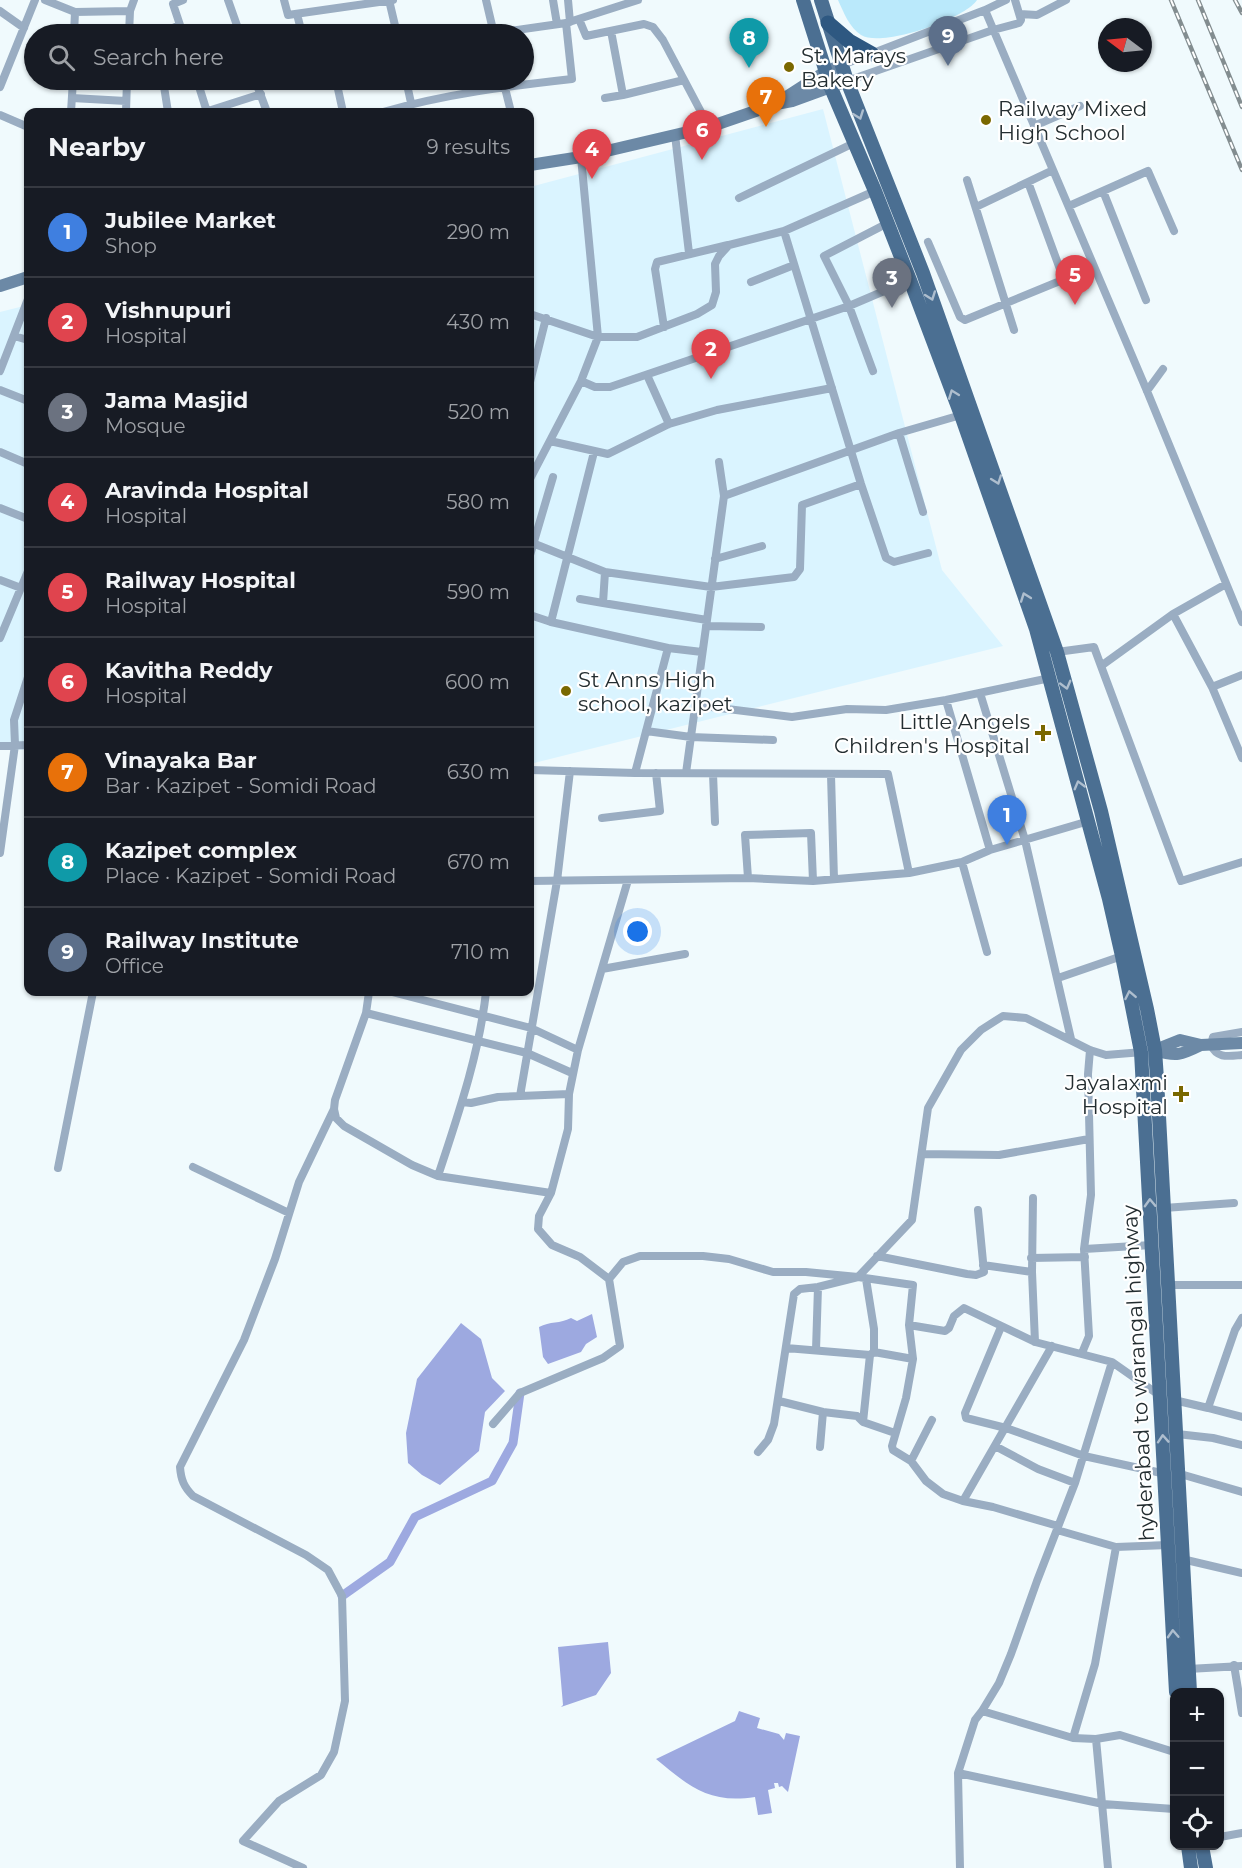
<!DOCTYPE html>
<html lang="en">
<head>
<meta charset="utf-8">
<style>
  :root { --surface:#171b24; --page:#242831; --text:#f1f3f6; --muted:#9ea1a6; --line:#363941; --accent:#7a6800 }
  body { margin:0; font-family:Montserrat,sans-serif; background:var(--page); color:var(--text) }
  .controls { position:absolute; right:18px; bottom:18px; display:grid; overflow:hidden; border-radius:12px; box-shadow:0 2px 4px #0004 }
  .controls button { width:54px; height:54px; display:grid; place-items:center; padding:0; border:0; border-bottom:2px solid var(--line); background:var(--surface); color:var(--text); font:30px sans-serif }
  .compass { position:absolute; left:1098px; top:18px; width:54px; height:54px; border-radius:50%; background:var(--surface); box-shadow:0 2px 4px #0004; rotate:286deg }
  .you { position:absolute; left:638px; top:932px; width:21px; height:21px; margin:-15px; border:4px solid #fff; border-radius:50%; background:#1a73e8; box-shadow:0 0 0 9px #1a73e833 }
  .badge { display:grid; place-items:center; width:39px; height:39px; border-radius:50%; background:var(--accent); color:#fff; font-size:20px; font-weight:700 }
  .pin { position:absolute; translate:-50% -50px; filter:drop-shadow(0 2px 3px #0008) }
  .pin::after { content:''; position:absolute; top:32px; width:21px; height:18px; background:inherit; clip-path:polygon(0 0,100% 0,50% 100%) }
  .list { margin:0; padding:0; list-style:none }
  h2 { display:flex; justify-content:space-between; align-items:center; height:78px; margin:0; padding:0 24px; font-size:26px }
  h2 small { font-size:20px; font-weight:400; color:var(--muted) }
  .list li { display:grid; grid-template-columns:39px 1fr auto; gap:18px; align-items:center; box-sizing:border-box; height:90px; padding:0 24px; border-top:2px solid var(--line) }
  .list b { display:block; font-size:22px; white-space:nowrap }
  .list p { margin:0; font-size:20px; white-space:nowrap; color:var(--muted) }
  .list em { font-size:20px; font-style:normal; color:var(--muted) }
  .icon { flex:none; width:33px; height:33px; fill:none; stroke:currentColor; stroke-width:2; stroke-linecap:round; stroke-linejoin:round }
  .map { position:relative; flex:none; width:1242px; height:1868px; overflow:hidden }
  .search { position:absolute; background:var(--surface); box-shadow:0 2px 4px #0004; left:24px; top:24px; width:510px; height:66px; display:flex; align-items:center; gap:15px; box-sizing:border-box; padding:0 21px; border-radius:33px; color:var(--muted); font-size:22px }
  .panel { position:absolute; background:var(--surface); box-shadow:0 2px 4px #0004; left:24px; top:108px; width:510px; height:888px; border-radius:12px }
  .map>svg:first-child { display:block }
</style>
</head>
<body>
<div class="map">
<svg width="1242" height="1868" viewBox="0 0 1242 1868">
  <rect width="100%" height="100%" fill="#f0fafd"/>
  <path fill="#daf4ff" d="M823 109 942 570 1003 646 530 764V187Z
    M28 305V750L0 749V312Z"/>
  <path fill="#bae9fb" d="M838 0H977C965 19 882 48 861 35 849 27 844 13 838 0Z"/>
  <path fill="#9da9e0" d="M592 1314 597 1337 586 1344 581 1352 548 1364 543 1357 539 1327C550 1321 560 1324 571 1318L577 1321Z
    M461 1323 481 1339 492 1378 505 1391 485 1412 479 1451 440 1485 422 1475 408 1463 406 1433 417 1379Z
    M608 1642 611 1673 596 1695 561 1707 563 1705 558 1647Z
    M739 1711 760 1718 757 1728 779 1734 784 1740 786 1733 800 1736 788 1792 782 1786 779 1787 778 1783H774L775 1788 768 1790 772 1813 758 1815 755 1797C708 1804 689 1786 656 1759L735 1721Z"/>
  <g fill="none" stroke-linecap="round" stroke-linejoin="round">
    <path stroke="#9da9e0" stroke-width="9" d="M342 1596 390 1562 415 1517 492 1481 513 1443 520 1393"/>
    <path stroke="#9aadc2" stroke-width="8" d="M45 0 75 12 130 11
      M183 0 173 4 183 34
      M228 0 240 34
      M284 0 288 15 393 0
      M389 0 397 34
      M486 0 494 34
      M553 0 557 24
      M568 0 570 22
      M985 10 1147 391 1242 622
      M0 11 24 28
      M297 14 302 34
      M1020 14 1037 15 1066 0
      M579 19 586 36 644 24 653 27 663 40 709 127
      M611 31 623 95
      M74 34 75 12
      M129 34 130 11 134 0
      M159 34 180 25
      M488 34 566 23 638 0
      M842 65 985 10 1006 0
      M163 80 168 112
      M197 80 207 112
      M255 80 267 112
      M336 80 343 112
      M406 80 413 112
      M503 80 511 112
      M847 81 993 30 1019 23 1021 20 1015 0
      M0 87 35 0
      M72 98 126 101
      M605 98 623 95 684 80
      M71 112 73 80
      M126 112 127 80
      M205 112 261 94
      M383 112C445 94 509 86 572 79L566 23
      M0 115 28 127
      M1034 126 1080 106
      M675 135 689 253
      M967 180 1014 330
      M1028 182 1064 280
      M1103 191 1146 300
      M739 198 854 143
      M1069 206 1148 171 1174 231
      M976 207 1053 170
      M784 231 861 484 886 558 894 562 928 553
      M928 242 960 317 965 320 1094 267
      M751 282 794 265
      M530 314 598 337H637L697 314 712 305 716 292 715 264 719 256 729 245 784 231 875 191
      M664 327 655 269 657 262 728 245
      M14 336 28 340
      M0 371 28 299
      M873 371 849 306 824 256 886 224
      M647 375 669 424
      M581 381 595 387H610L849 306 910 280
      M530 382 546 318
      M0 390 28 401
      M1147 391 1163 369
      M899 433 923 512
      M550 441 608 454 669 424 717 410 832 388
      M0 452 28 464
      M594 452 551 622 668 648
      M530 479 581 381 598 337 581 157
      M724 496 899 433 961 415
      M0 508 28 519
      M530 542 605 572 711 587 794 577 800 569 802 505 861 484
      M530 555 553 477
      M715 559 762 546
      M605 572 603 603 707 620
      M0 580 21 588
      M1226 584 1173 614 1101 666 1181 881 1242 862
      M580 599 603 603
      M1173 614 1212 687 1242 758
      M530 615 551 622
      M706 626 761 627
      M0 638 28 571
      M1057 652 1094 647 1101 666
      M1212 687 1242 675
      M980 693 1025 840 1071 1039
      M946 700 990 850
      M695 705 792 717 847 709 886 710 946 700 1050 678
      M646 731 691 737 773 740
      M0 746 28 745
      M530 770 635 773 888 774 909 873 962 862 990 850 1089 821
      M635 773 668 648 702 652
      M686 773 724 496 719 462
      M713 774 715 822
      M831 775 834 879
      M602 818 660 811 656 773
      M0 853 15 745 14 720 28 677
      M962 862 987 952
      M748 878 745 835 811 833 813 881
      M530 881 748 878 813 881 909 873
      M602 969 685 954
      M1058 978 1122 956
      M369 992 366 1013 335 1100 334 1109 336 1118 344 1126 412 1165 438 1176 551 1193 568 1129 569 1094
      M392 992 531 1028 578 1050
      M366 1013 527 1053 572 1073
      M1242 1032 1213 1037 1211 1045C1217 1059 1229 1056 1242 1055
      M520 1096 557 881 570 771
      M462 1102 471 1103 498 1097 569 1094 578 1050 628 880
      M922 1154 999 1155 1089 1139
      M193 1167 289 1213
      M58 1168 93 992
      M438 1176C458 1115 479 1055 486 992
      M1164 1208 1234 1203
      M1084 1249 1152 1245
      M877 1256 967 1274 976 1275 984 1272 978 1210
      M1031 1258 1085 1257
      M983 1265 1032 1272 1035 1342
      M1032 1272 1033 1198
      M609 1279 623 1262 640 1256H703L729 1259 773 1272H806L858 1277 913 1285 909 1325 945 1331 949 1328 954 1316 964 1308 1035 1342 1112 1362 1159 1395
      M866 1279 874 1329V1352
      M1168 1285H1242
      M1242 1318 1235 1330 1208 1408 1242 1417
      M909 1325 913 1359 906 1398 892 1446 893 1450 911 1461 926 1481 943 1494 963 1501 1052 1346
      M1001 1327 965 1413 966 1418 1006 1428 1084 1456 1166 1474
      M786 1348 870 1355
      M816 1350 818 1287
      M1082 1353 1089 1336 1084 1249 1091 1195 1088 1074 1090 1050
      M1174 1400 1208 1408
      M779 1401 823 1412 857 1416 863 1422
      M493 1424 520 1393 603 1358 620 1346 609 1279 580 1257 552 1245 538 1229 539 1216 551 1193
      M895 1433 863 1422 870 1355 874 1352 913 1359
      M1177 1434 1213 1438 1242 1445
      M995 1446 1038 1469 1075 1483
      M820 1447 823 1412
      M758 1452 768 1440 774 1424 794 1294 800 1289 818 1287 858 1277 912 1220 928 1108 961 1050 981 1030 1003 1016 1026 1018 1090 1050 1106 1055 1143 1052
      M911 1461 932 1420
      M1177 1473 1242 1492
      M963 1501 993 1507 1058 1526
      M1057 1530 1116 1547 1168 1545
      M1182 1559 1242 1573
      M1234 1665 1242 1713
      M1188 1669 1242 1666
      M982 1711 999 1683 1011 1654 1037 1581 1075 1483 1112 1362
      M1073 1738 1095 1664 1116 1547
      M1096 1739 1108 1868
      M958 1773 1103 1804 1174 1809
      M1220 1837 1242 1833
      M303 1868 243 1841 279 1801 321 1775 334 1752 345 1701 342 1596 328 1570 306 1555 193 1496C184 1487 181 1480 180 1467L244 1340 275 1259 299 1182 334 1109
      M960 1868 958 1773 975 1720 982 1711 1073 1738 1096 1739 1120 1735 1174 1752"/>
    <path stroke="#6c89a6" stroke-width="12" d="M780 101 825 72 842 65
      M530 165 581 157 709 127 776 104 792 101 847 81
      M0 286 28 277
      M1155 1050 1180 1040 1201 1045 1242 1043
      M1155 1050C1176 1057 1181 1055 1201 1045"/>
    <path stroke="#4b6f92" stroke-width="14" d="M803 0 831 88 875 191 910 280 961 415 1036 629 1109 899 1122 956 1141 1052 1176 1692
      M821 0 847 81 923 273 1057 652 1101 811 1147 1009 1155 1050 1157 1079 1190 1692
      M1188 1846 1191 1868
      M1202 1846 1206 1868"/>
    <path stroke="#2e5881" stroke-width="15" d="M828 23 849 41 872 54"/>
    <defs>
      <path id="rail" d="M1171 0 1242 170
        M1198 0 1242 107
        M1235 0 1242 13"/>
    </defs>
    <use href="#rail" stroke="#838d90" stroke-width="4.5"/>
    <use href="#rail" stroke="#fff" stroke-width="2" stroke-dasharray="7" stroke-linecap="butt"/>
  </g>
  <defs><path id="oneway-chevron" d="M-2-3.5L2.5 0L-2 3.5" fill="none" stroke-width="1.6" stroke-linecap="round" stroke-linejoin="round" transform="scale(1.5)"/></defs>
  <g stroke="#aebece">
    <use href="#oneway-chevron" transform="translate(859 115) rotate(70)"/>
    <use href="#oneway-chevron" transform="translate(931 296) rotate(70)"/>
    <use href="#oneway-chevron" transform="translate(953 394) rotate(-111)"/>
    <use href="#oneway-chevron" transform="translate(997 480) rotate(70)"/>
    <use href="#oneway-chevron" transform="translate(1025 597) rotate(-110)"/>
    <use href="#oneway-chevron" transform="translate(1066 685) rotate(75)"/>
    <use href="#oneway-chevron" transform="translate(1079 785) rotate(-105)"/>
    <use href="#oneway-chevron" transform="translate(1130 995) rotate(-101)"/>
    <use href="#oneway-chevron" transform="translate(1150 1203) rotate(-92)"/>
    <use href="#oneway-chevron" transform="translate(1163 1439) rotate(-94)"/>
    <use href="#oneway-chevron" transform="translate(1173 1634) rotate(-93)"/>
  </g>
  <g fill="#7a6800" stroke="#fff" stroke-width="2">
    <circle cx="789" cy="67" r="6"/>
    <circle cx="986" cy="120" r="6"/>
    <circle cx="566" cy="691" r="6"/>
    <path d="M1040 724h6v6h6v6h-6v6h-6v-6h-6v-6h6z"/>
    <path d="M1178 1085h6v6h6v6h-6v6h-6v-6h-6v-6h6z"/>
  </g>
  <g text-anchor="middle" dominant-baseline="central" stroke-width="4.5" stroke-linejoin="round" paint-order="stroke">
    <g font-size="21" fill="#232d30" stroke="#fff" text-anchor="start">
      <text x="801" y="55">St. Marays<tspan x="801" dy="24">Bakery</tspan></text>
      <text x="998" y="108">Railway Mixed<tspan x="998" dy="24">High School</tspan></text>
      <text x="578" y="679">St Anns High<tspan x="578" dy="24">school, kazipet</tspan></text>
      <text x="1030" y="721" text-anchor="end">Little Angels<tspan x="1030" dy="24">Children's Hospital</tspan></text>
      <text x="1168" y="1082" text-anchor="end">Jayalaxmi<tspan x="1168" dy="24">Hospital</tspan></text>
    </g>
    <g font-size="21" fill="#232d30" stroke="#fff">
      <text transform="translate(1138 1373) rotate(-93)">hyderabad to warangal highway</text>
    </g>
  </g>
</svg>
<div class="controls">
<button>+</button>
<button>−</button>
<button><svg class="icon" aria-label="locate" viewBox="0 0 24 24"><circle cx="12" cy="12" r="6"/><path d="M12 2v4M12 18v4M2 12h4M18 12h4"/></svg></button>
</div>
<svg class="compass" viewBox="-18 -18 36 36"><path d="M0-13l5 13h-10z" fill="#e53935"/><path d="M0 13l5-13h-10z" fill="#9ea1a6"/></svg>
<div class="you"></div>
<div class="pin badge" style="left:1007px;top:845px;background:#3f7fe0">1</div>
<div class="pin badge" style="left:711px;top:379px;background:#e0444e">2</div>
<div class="pin badge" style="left:892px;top:308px;background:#6b7280">3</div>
<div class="pin badge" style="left:592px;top:179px;background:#e0444e">4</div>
<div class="pin badge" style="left:1075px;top:305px;background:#e0444e">5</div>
<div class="pin badge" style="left:702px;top:160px;background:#e0444e">6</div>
<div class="pin badge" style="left:766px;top:127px;background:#e8710a">7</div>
<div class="pin badge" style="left:749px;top:68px;background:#0f9aa8">8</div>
<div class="pin badge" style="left:948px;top:66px;background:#5c6f8a">9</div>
<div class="search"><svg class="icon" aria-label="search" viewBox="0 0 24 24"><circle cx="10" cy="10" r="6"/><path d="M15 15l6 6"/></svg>Search here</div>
<section class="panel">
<h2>Nearby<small>9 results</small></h2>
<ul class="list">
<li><span class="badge" style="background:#3f7fe0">1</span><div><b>Jubilee Market</b><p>Shop</p></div><em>290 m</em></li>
<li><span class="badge" style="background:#e0444e">2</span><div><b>Vishnupuri</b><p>Hospital</p></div><em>430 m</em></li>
<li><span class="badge" style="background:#6b7280">3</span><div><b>Jama Masjid</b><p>Mosque</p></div><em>520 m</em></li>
<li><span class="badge" style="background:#e0444e">4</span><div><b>Aravinda Hospital</b><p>Hospital</p></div><em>580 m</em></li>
<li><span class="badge" style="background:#e0444e">5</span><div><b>Railway Hospital</b><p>Hospital</p></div><em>590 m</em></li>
<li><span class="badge" style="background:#e0444e">6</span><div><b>Kavitha Reddy</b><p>Hospital</p></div><em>600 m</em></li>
<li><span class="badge" style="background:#e8710a">7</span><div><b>Vinayaka Bar</b><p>Bar · Kazipet - Somidi Road</p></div><em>630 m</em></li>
<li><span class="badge" style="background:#0f9aa8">8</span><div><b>Kazipet complex</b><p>Place · Kazipet - Somidi Road</p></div><em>670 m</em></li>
<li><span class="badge" style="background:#5c6f8a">9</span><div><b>Railway Institute</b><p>Office</p></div><em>710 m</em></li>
</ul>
</section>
</div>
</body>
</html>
